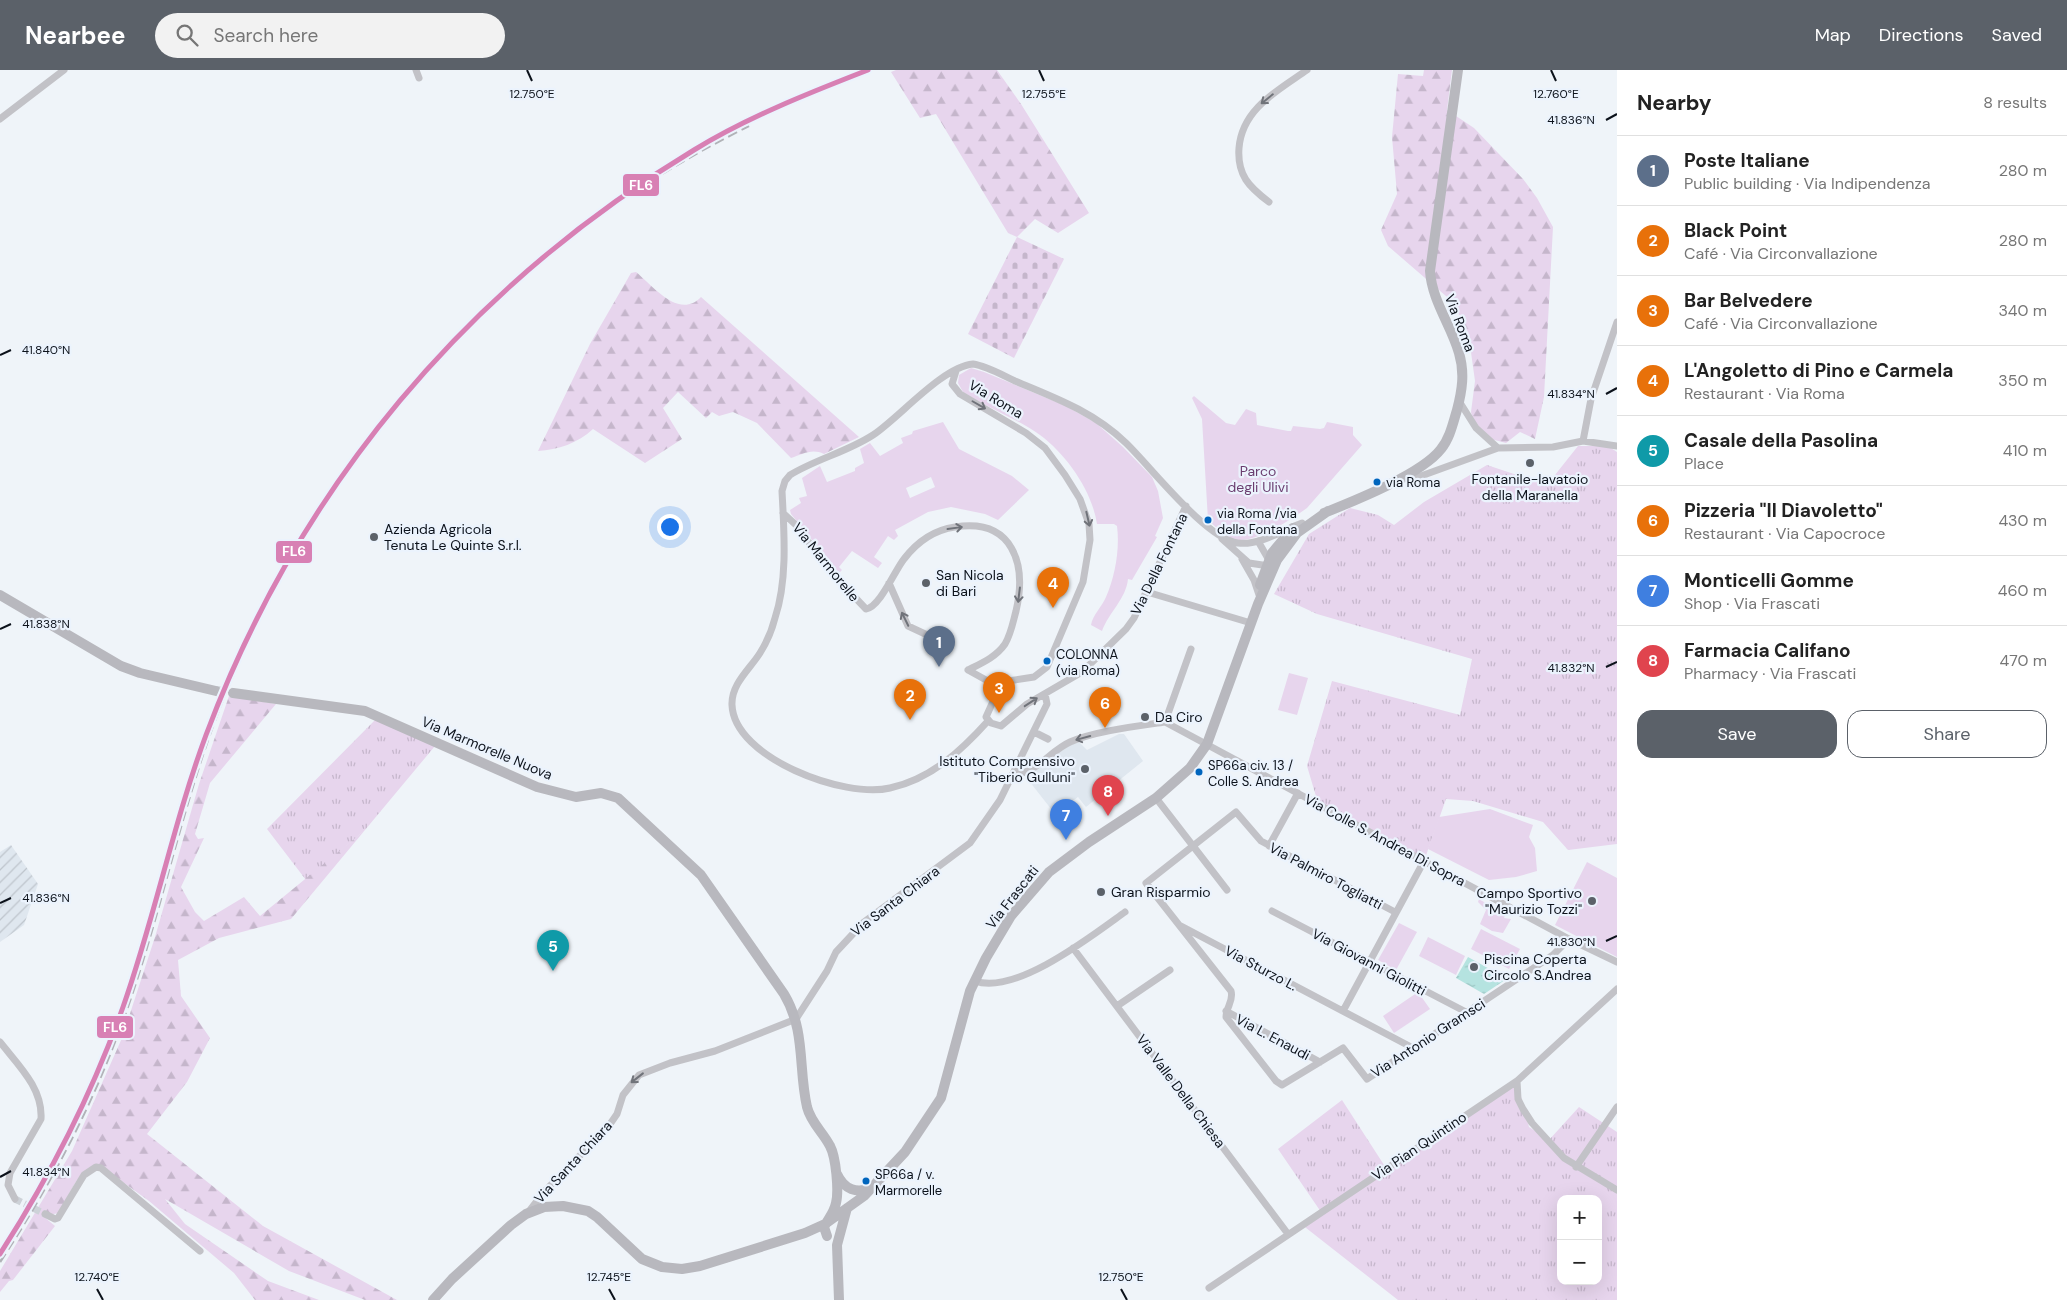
<!DOCTYPE html>
<html lang="en">
<head>
<meta charset="utf-8">
<style>
  :root { --surface:#fff; --page:#f2f2f2; --text:#222; --muted:#767676; --line:#e0e0e0; --accent:#5b6169 }
  body { margin:0; font-family:"DM Sans",sans-serif; background:var(--page); color:var(--text) }
  .controls { position:absolute; right:15px; bottom:15px; display:grid; overflow:hidden; border-radius:10px; box-shadow:0 5px 20px #0002 }
  .controls button { width:45px; height:45px; display:grid; place-items:center; padding:0; border:0; border-bottom:1px solid var(--line); background:var(--surface); color:var(--text); font:25px sans-serif }
  .you { position:absolute; left:669px; top:456px; width:18px; height:18px; margin:-12px; border:4px solid #fff; border-radius:50%; background:#1a73e8; box-shadow:0 0 0 8px #1a73e833 }
  .badge { display:grid; place-items:center; width:32px; height:32px; border-radius:50%; background:var(--accent); color:#fff; font-size:16px; font-weight:700 }
  .pin { position:absolute; translate:-50% -41px; filter:drop-shadow(0 1px 2px #0008) }
  .pin::after { content:''; position:absolute; top:26px; width:18px; height:15px; background:inherit; clip-path:polygon(0 0,100% 0,50% 100%) }
  .list { margin:0; padding:0; list-style:none }
  h2 { display:flex; justify-content:space-between; align-items:center; height:65px; margin:0; padding:0 20px; font-size:21px }
  h2 small { font-size:16px; font-weight:400; color:var(--muted) }
  .list li { display:grid; grid-template-columns:32px 1fr auto; gap:15px; align-items:center; box-sizing:border-box; height:70px; padding:0 20px; border-top:1px solid var(--line) }
  .list b { display:block; font-size:19px; white-space:nowrap }
  .list p { margin:0; font-size:16px; white-space:nowrap; color:var(--muted) }
  .list em { font-size:16px; font-style:normal; color:var(--muted) }
  .actions { display:flex; gap:10px; padding:15px 20px }
  .actions a { flex:1; padding:11px 0; border:1px solid var(--accent); border-radius:15px; text-align:center; font-size:18px; color:var(--accent) }
  .actions .main { background:var(--accent); color:#fff }
  .icon { flex:none; width:28px; height:28px; fill:none; stroke:currentColor; stroke-width:2; stroke-linecap:round; stroke-linejoin:round }
  .map { position:relative; flex:none; width:1617px; height:1230px; overflow:hidden }
  header { display:flex; align-items:center; gap:30px; box-sizing:border-box; height:70px; padding:0 25px; background:var(--accent); color:#fff }
  header strong { font-size:24px }
  nav { display:flex; gap:28px; margin-inline-start:auto; font-size:18px }
  .search { width:350px; height:45px; background:var(--page); display:flex; align-items:center; gap:12px; box-sizing:border-box; padding:0 18px; border-radius:28px; color:var(--muted); font-size:19px }
  main { display:flex }
  aside { flex:1; background:var(--surface) }
  .map>svg:first-child { display:block }
</style>
</head>
<body>
<header>
<strong>Nearbee</strong>
<div class="search"><svg class="icon" aria-label="search" viewBox="0 0 24 24"><circle cx="10" cy="10" r="6"/><path d="M15 15l6 6"/></svg>Search here</div>
<nav><a>Map</a><a>Directions</a><a>Saved</a></nav>
</header>
<main>
<div class="map">
<svg width="1617" height="1230" viewBox="0 0 1617 1230">
  <defs>
    <pattern id="industrial-furrows" width="10" height="10" patternUnits="userSpaceOnUse" patternTransform="scale(1.25)"><rect width="10" height="10" fill="#dfe7ef"/><path d="M-1 1l2-2M0 10L10 0M9 11l2-2" fill="none" stroke="#bec5cc"/></pattern>
    <pattern id="grass-tufts" width="24" height="20" patternUnits="userSpaceOnUse" patternTransform="scale(1.25)"><rect width="24" height="20" fill="#e7d5ed"/><path d="M3 7l-1-3M5 7V3M7 7l1-3M15 17l-1-3M17 17v-4M19 17l1-3" fill="none" stroke="#c5b6cb"/></pattern>
    <pattern id="forest-firs" width="22" height="20" patternUnits="userSpaceOnUse" patternTransform="scale(1.25)"><rect width="22" height="20" fill="#e7d5ed"/><path d="M5 1l3.5 6h-7zM16 11l3.5 6h-7z" fill="#c5b6cb"/></pattern>
    <pattern id="cemetery-stones" width="16" height="16" patternUnits="userSpaceOnUse" patternTransform="scale(1.25)"><rect width="16" height="16" fill="#e7d5ed"/><path d="M2 7V4a2 2 0 0 1 4 0v3zM10 15v-3a2 2 0 0 1 4 0v3z" fill="#c5b6cb"/></pattern>
    <pattern id="water-ripples" width="26" height="14" patternUnits="userSpaceOnUse" patternTransform="scale(1.25)"><rect width="26" height="14" fill="#b5e3e0"/><path d="M2 4q2-2 4 0t4 0M15 11q2-2 4 0t4 0" fill="none" stroke="#9ac2c0"/></pattern>
  </defs>
  <rect width="100%" height="100%" fill="#eff4f9"/>
  <path fill="#dfe7ef" d="M1119 664H1124L1143 691 1086 737 1078 727 1055 744 1026 707 1070 675 1079 672 1087 680Z"/>
  <path fill="url(#industrial-furrows)" d="M11 775 38 814 24 855 0 872V782Z"/>
  <path fill="url(#grass-tufts)" fill-rule="evenodd" d="M1578 376H1608L1617 382V774L1568 780 1543 752 1473 731 1446 729 1424 791 1318 733 1307 696 1332 611 1460 645 1472 589 1317 544 1274 524 1309 464 1350 438 1378 445 1394 455 1424 432 1487 395 1547 415Z
    M376 649 435 676 365 760 306 810 267 759Z
    M1517 1011 1529 1057 1549 1070 1579 1037 1617 1062V1230H1398L1301 1154 1321 1142 1278 1079 1342 1030 1386 1098ZM1561 1129H1598V1211H1561Z"/>
  <path fill="url(#forest-firs)" d="M896 0H997L1021 34 1089 143 1058 163 1035 149 1017 167 1008 163 936 44 920 48 891 2Z
    M1424 0H1452L1447 40 1474 58 1523 109 1537 128 1553 157 1544 327 1535 369 1520 362 1506 373 1487 368 1473 351 1471 342 1475 311 1469 268 1454 233 1388 176 1381 160 1397 124 1392 67 1398 4 1423 6Z
    M636 202C653 216 679 250 701 227L859 367 824 384C812 378 803 384 791 388L757 353 733 342 719 346 712 342 706 348 678 322 663 338 682 369 645 393 593 359C578 373 558 380 538 381L590 274 631 203Z
    M229 626 276 634 210 713 195 764 198 769 204 768 181 817 195 842 204 851 244 827 260 846 365 760 291 849 219 868 178 890 181 926 210 968 187 1012 147 1064 263 1156 397 1230H365L289 1201 165 1129 185 1154 268 1211 319 1230H255L234 1203 149 1131 98 1094C78 1099 69 1125 59 1143L43 1146 55 1156 13 1210 9 1211 0 1222V1201L72 1081 122 968 155 867 199 714Z"/>
  <path fill="url(#cemetery-stones)" d="M1017 167 1064 189 1014 288 968 264Z"/>
  <path fill="#e7d5ed" fill-rule="evenodd" d="M971 298 984 302 1066 336 1096 353 1123 377 1152 407 1158 421 1163 448 1155 466 1157 467 1132 510 1128 509C1126 529 1109 542 1102 561L1091 555C1093 544 1102 537 1106 527 1115 507 1120 479 1117 456L1114 454H1097C1092 421 1067 385 1040 365 1016 348 987 338 963 322L958 313 959 305Z
    M1194 326 1226 353 1235 355 1246 339 1256 343 1257 355 1288 361H1291L1293 356 1320 359 1324 358 1327 352 1353 357V365L1362 375 1307 438C1290 450 1254 475 1233 469 1225 467 1215 456 1208 450L1202 349 1192 328Z
    M943 352 959 379 1012 406 1029 420 998 450 985 444 951 437 928 442 895 460 898 466 894 470 888 466 874 487 882 493 878 498 852 481 839 497 842 500 839 503 791 444 790 440 801 433 799 428 807 426 802 408 820 396 827 412 855 401V398L864 393 860 379 870 373 880 386 903 373 901 368 912 364 913 361ZM931 407 935 417 910 428 906 418Z
    M1289 603 1308 608 1297 645 1278 640Z
    M1490 739 1533 755 1529 767 1535 778 1537 801 1516 807 1489 810 1428 779 1439 747Z
    M1587 792 1617 808V887L1555 855Z
    M1479 829 1505 845 1504 848 1511 849 1503 863 1492 861 1480 854 1486 840 1478 832Z
    M1399 853 1417 862 1396 900 1378 890Z
    M1481 859 1520 879 1509 899 1471 879Z
    M1428 867 1465 886 1456 905 1419 886Z
    M1418 922 1430 939 1394 963 1383 946Z"/>
  <path fill="url(#water-ripples)" d="M1468 887 1504 907 1505 910 1484 924 1456 908Z"/>
  <g fill="none" stroke-linecap="round" stroke-linejoin="round">
    <path stroke="#cdd2d8" stroke-width="7" stroke-dasharray="7 3.5" stroke-linecap="butt" d="M15 1129 45 1144"/>
    <path stroke="#cdd2d8" stroke-width="10" stroke-dasharray="10 5" stroke-linecap="butt" d="M216 621 233 623"/>
    <path stroke="#c2c2c7" stroke-width="7" d="M416 0 419 8
      M0 49 64 0
      M1269 132C1249 117 1237 105 1239 78 1242 39 1277 21 1307 0
      M956 301 952 314 960 324 1026 363 1045 378 1065 405 1080 429 1089 454 1090 470 1083 512 1047 597 1034 607 1001 612 995 615
      M1459 331 1476 358 1498 378 1553 377 1583 371 1617 376
      M1583 371 1591 329 1617 252
      M1404 409 1421 406 1498 378
      M783 443 797 456 829 500 866 539C880 537 895 500 904 489 917 472 934 460 955 457 1013 448 1027 494 1016 541 1013 552 1011 564 1005 574 996 587 982 593 968 600
      M1222 469 1249 493 1269 496
      M1258 471 1270 492
      M1242 489 1254 510 1259 525
      M889 513 908 556 938 570
      M1147 522 1251 553
      M968 600 995 615
      M995 615V627L986 647 991 653 1001 656 1027 634 1082 602 1126 559 1134 548 1186 436
      M988 651C961 681 931 709 890 718 845 729 734 688 732 635 731 614 750 599 760 583 767 572 772 560 775 548 788 509 784 461 782 421L785 411 790 405C816 389 847 382 873 365 900 347 942 297 973 294 987 296 1002 305 1015 311 1056 328 1094 342 1126 373 1151 397 1206 469 1238 473 1259 476 1283 460 1302 453
      M1165 652 1191 579
      M1034 662 1048 669
      M1014 705C1038 702 1050 681 1070 672 1095 661 1138 656 1165 652L1569 869 1617 892
      M1156 728 1227 820
      M1269 776 1298 723
      M1272 841 1466 942
      M1395 842 1261 771 1236 742 1146 813 1231 921C1234 931 1226 937 1226 947L1276 1011 1282 1015 1343 978 1367 1009 1553 885 1569 869
      M1181 856 1413 978
      M1073 878 1288 1164
      M975 911C1015 926 1093 865 1125 842
      M1117 936 1170 900
      M1226 941 1320 992
      M1343 941 1424 791
      M0 972C18 995 43 1018 41 1049L10 1103 8 1115 15 1129
      M1517 1011 1518 1029 1523 1039 1532 1053 1564 1088 1617 1120
      M1576 1097 1617 1037
      M45 1144 55 1149 58 1148 84 1105 96 1097 101 1098 200 1181
      M527 1144 544 1122 608 1057 617 1044 623 1025 639 1005 670 993 715 981 796 949 827 901 836 882 864 852 970 773 1000 730 1047 634 1045 624
      M1209 1218 1517 1011 1617 919"/>
    <path stroke="#b8b8be" stroke-width="10" d="M1324 443C1354 431 1422 404 1441 379 1450 368 1453 353 1457 340 1462 321 1465 303 1459 283 1451 255 1432 231 1430 201L1458 0
      M1260 515 1272 483 1293 458
      M0 525 121 596 140 603 216 621
      M233 623 365 641 537 717 576 727 601 723 618 728 701 805 784 924C806 961 798 997 807 1037 811 1053 823 1062 830 1076 836 1087 839 1121 836 1133 834 1143 828 1149 824 1157L827 1166
      M837 1104C844 1119 857 1125 872 1117
      M433 1230 452 1209 511 1155 526 1144 544 1137 563 1136 588 1141 597 1147 642 1189 662 1197 682 1199 700 1196 805 1163 825 1154 864 1126 905 1082 941 1028 970 921 986 888 1011 846 1049 802 1089 772 1156 728 1190 698 1207 674 1258 534 1277 490 1297 463 1328 441
      M839 1230 837 1175 847 1138"/>
    <path stroke="#b1b3b8" stroke-width="2.5" stroke-dasharray="10 5" stroke-linecap="butt" d="M0 1192C45 1123 85 1050 114 974 154 873 174 766 210 664 303 405 501 177 749 56"/>
    <defs>
      <path id="rail-1" d="M0 1184C50 1106 92 1024 123 937 155 847 173 754 206 665 299 417 467 217 694 80 748 47 809 23 868 0"/>
    </defs>
    <use href="#rail-1" stroke="#ebf3fd" stroke-width="9"/>
    <use href="#rail-1" stroke="#d880b4" stroke-width="5"/>
  </g>
  <defs><path id="oneway-shaft" d="M-6 0H5M1.5-3L5.5 0L1.5 3" fill="none" stroke-width="1.6" stroke-linecap="round" stroke-linejoin="round" transform="scale(1.25)"/></defs>
  <g stroke="#70737a">
    <use href="#oneway-shaft" transform="translate(1267 29) rotate(141)"/>
    <use href="#oneway-shaft" transform="translate(979 335) rotate(30)"/>
    <use href="#oneway-shaft" transform="translate(1088 449) rotate(77)"/>
    <use href="#oneway-shaft" transform="translate(955 458) rotate(-8)"/>
    <use href="#oneway-shaft" transform="translate(1019 525) rotate(97)"/>
    <use href="#oneway-shaft" transform="translate(905 549) rotate(-116)"/>
    <use href="#oneway-shaft" transform="translate(1031 632) rotate(-33)"/>
    <use href="#oneway-shaft" transform="translate(1083 668) rotate(165)"/>
    <use href="#oneway-shaft" transform="translate(637 1008) rotate(142)"/>
  </g>
  <path fill="none" stroke="#0c121b" stroke-width="2" d="M527 0 532 11M1039 0 1044 11M1551 0 1556 11M1606 50 1617 44M0 285 11 280M1606 324 1617 318M0 559 11 554M1606 597 1617 592M0 833 11 828M1606 871 1617 866M0 1107 11 1101M97 1219 103 1230M609 1219 615 1230M1121 1219 1127 1230"/>
  <g fill="#5b6169" stroke="#ebf3fd" stroke-width="2">
    <circle cx="1530" cy="393" r="5"/>
    <circle cx="374" cy="467" r="5"/>
    <circle cx="926" cy="513" r="5"/>
    <circle cx="1145" cy="647" r="5"/>
    <circle cx="1085" cy="699" r="5"/>
    <circle cx="1101" cy="822" r="5"/>
    <circle cx="1592" cy="831" r="5"/>
    <circle cx="1474" cy="897" r="5"/>
  </g>
  <g fill="#0065bd" stroke="#ebf3fd" stroke-width="2">
    <circle cx="1377" cy="412" r="4.5"/>
    <circle cx="1208" cy="450" r="4.5"/>
    <circle cx="1047" cy="591" r="4.5"/>
    <circle cx="1199" cy="702" r="4.5"/>
    <circle cx="866" cy="1111" r="4.5"/>
  </g>
  <g text-anchor="middle" dominant-baseline="central" stroke-width="4.5" stroke-linejoin="round" paint-order="stroke">
    <g font-size="13" fill="#0c121b" stroke="#ebf3fd" text-anchor="start">
      <text x="1386" y="412">via Roma</text>
      <text x="1217" y="443">via Roma /via<tspan x="1217" dy="16">della Fontana</tspan></text>
      <text x="1056" y="584">COLONNA<tspan x="1056" dy="16">(via Roma)</tspan></text>
      <text x="1208" y="695">SP66a civ. 13 /<tspan x="1208" dy="16">Colle S. Andrea</tspan></text>
      <text x="875" y="1104">SP66a / v.<tspan x="875" dy="16">Marmorelle</tspan></text>
    </g>
    <g font-size="14" fill="#0c121b" stroke="#ebf3fd">
      <text transform="translate(1460 253) rotate(69)">Via Roma</text>
      <text transform="translate(996 329) rotate(31)">Via Roma</text>
      <text transform="translate(826 492) rotate(51)">Via Marmorelle</text>
      <text transform="translate(1159 494) rotate(-64)">Via Della Fontana</text>
      <text transform="translate(487 678) rotate(23)">Via Marmorelle Nuova</text>
      <text transform="translate(1385 770) rotate(28)">Via Colle S. Andrea Di Sopra</text>
      <text transform="translate(1326 806) rotate(28)">Via Palmiro Togliatti</text>
      <text transform="translate(1012 827) rotate(-52)">Via Frascati</text>
      <text transform="translate(895 831) rotate(-37)">Via Santa Chiara</text>
      <text transform="translate(1369 892) rotate(28)">Via Giovanni Giolitti</text>
      <text transform="translate(1261 898) rotate(28)">Via Sturzo L.</text>
      <text transform="translate(1273 967) rotate(28)">Via L. Enaudi</text>
      <text transform="translate(1428 968) rotate(-33)">Via Antonio Gramsci</text>
      <text transform="translate(1181 1021) rotate(53)">Via Valle Della Chiesa</text>
      <text transform="translate(1419 1076) rotate(-34)">Via Pian Quintino</text>
      <text transform="translate(573 1092) rotate(-47)">Via Santa Chiara</text>
    </g>
    <g font-size="14" fill="#6a3d6f" stroke="#ebf3fd">
      <text x="1258" y="401">Parco<tspan x="1258" dy="16">degli Ulivi</tspan></text>
    </g>
    <g font-size="14" fill="#0c121b" stroke="#ebf3fd" text-anchor="start">
      <text x="1530" y="409" text-anchor="middle">Fontanile-lavatoio<tspan x="1530" dy="16">della Maranella</tspan></text>
      <text x="384" y="459">Azienda Agricola<tspan x="384" dy="16">Tenuta Le Quinte S.r.l.</tspan></text>
      <text x="936" y="505">San Nicola<tspan x="936" dy="16">di Bari</tspan></text>
      <text x="1155" y="647">Da Ciro</text>
      <text x="1075" y="691" text-anchor="end">Istituto Comprensivo<tspan x="1075" dy="16">"Tiberio Gulluni"</tspan></text>
      <text x="1111" y="822">Gran Risparmio</text>
      <text x="1582" y="823" text-anchor="end">Campo Sportivo<tspan x="1582" dy="16">"Maurizio Tozzi"</tspan></text>
      <text x="1484" y="889">Piscina Coperta<tspan x="1484" dy="16">Circolo S.Andrea</tspan></text>
    </g>
  </g>
  <g font-size="12" text-anchor="middle" fill="#0c121b" stroke="#ebf3fd" stroke-width="4.5" stroke-linejoin="round" paint-order="stroke">
    <text x="532" y="28">12.750°E</text>
    <text x="1044" y="28">12.755°E</text>
    <text x="1556" y="28">12.760°E</text>
    <text x="1571" y="54">41.836°N</text>
    <text x="46" y="284">41.840°N</text>
    <text x="1571" y="328">41.834°N</text>
    <text x="46" y="558">41.838°N</text>
    <text x="1571" y="602">41.832°N</text>
    <text x="46" y="832">41.836°N</text>
    <text x="1571" y="876">41.830°N</text>
    <text x="46" y="1106">41.834°N</text>
    <text x="97" y="1211">12.740°E</text>
    <text x="609" y="1211">12.745°E</text>
    <text x="1121" y="1211">12.750°E</text>
  </g>
  <g stroke="#ebf3fd" stroke-width="2">
    <rect x="622" y="103" width="38" height="24" rx="5" fill="#d880b4"/>
    <rect x="275" y="470" width="38" height="24" rx="5" fill="#d880b4"/>
    <rect x="96" y="945" width="38" height="24" rx="5" fill="#d880b4"/>
  </g>
  <g font-size="14" text-anchor="middle" font-weight="bold" fill="#fff">
    <text x="641" y="120">FL6</text>
    <text x="294" y="486">FL6</text>
    <text x="115" y="962">FL6</text>
  </g>
</svg>
<div class="controls">
<button>+</button>
<button>−</button>
</div>
<div class="you"></div>
<div class="pin badge" style="left:939px;top:597px;background:#5c6f8a">1</div>
<div class="pin badge" style="left:910px;top:650px;background:#e8710a">2</div>
<div class="pin badge" style="left:999px;top:643px;background:#e8710a">3</div>
<div class="pin badge" style="left:1053px;top:538px;background:#e8710a">4</div>
<div class="pin badge" style="left:553px;top:901px;background:#0f9aa8">5</div>
<div class="pin badge" style="left:1105px;top:658px;background:#e8710a">6</div>
<div class="pin badge" style="left:1066px;top:770px;background:#3f7fe0">7</div>
<div class="pin badge" style="left:1108px;top:746px;background:#e0444e">8</div>
</div>
<aside>
<h2>Nearby<small>8 results</small></h2>
<ul class="list">
<li><span class="badge" style="background:#5c6f8a">1</span><div><b>Poste Italiane</b><p>Public building · Via Indipendenza</p></div><em>280 m</em></li>
<li><span class="badge" style="background:#e8710a">2</span><div><b>Black Point</b><p>Café · Via Circonvallazione</p></div><em>280 m</em></li>
<li><span class="badge" style="background:#e8710a">3</span><div><b>Bar Belvedere</b><p>Café · Via Circonvallazione</p></div><em>340 m</em></li>
<li><span class="badge" style="background:#e8710a">4</span><div><b>L'Angoletto di Pino e Carmela</b><p>Restaurant · Via Roma</p></div><em>350 m</em></li>
<li><span class="badge" style="background:#0f9aa8">5</span><div><b>Casale della Pasolina</b><p>Place</p></div><em>410 m</em></li>
<li><span class="badge" style="background:#e8710a">6</span><div><b>Pizzeria &quot;Il Diavoletto&quot;</b><p>Restaurant · Via Capocroce</p></div><em>430 m</em></li>
<li><span class="badge" style="background:#3f7fe0">7</span><div><b>Monticelli Gomme</b><p>Shop · Via Frascati</p></div><em>460 m</em></li>
<li><span class="badge" style="background:#e0444e">8</span><div><b>Farmacia Califano</b><p>Pharmacy · Via Frascati</p></div><em>470 m</em></li>
</ul>
<div class="actions"><a class="main">Save</a><a>Share</a></div>
</aside>
</main>
</body>
</html>
